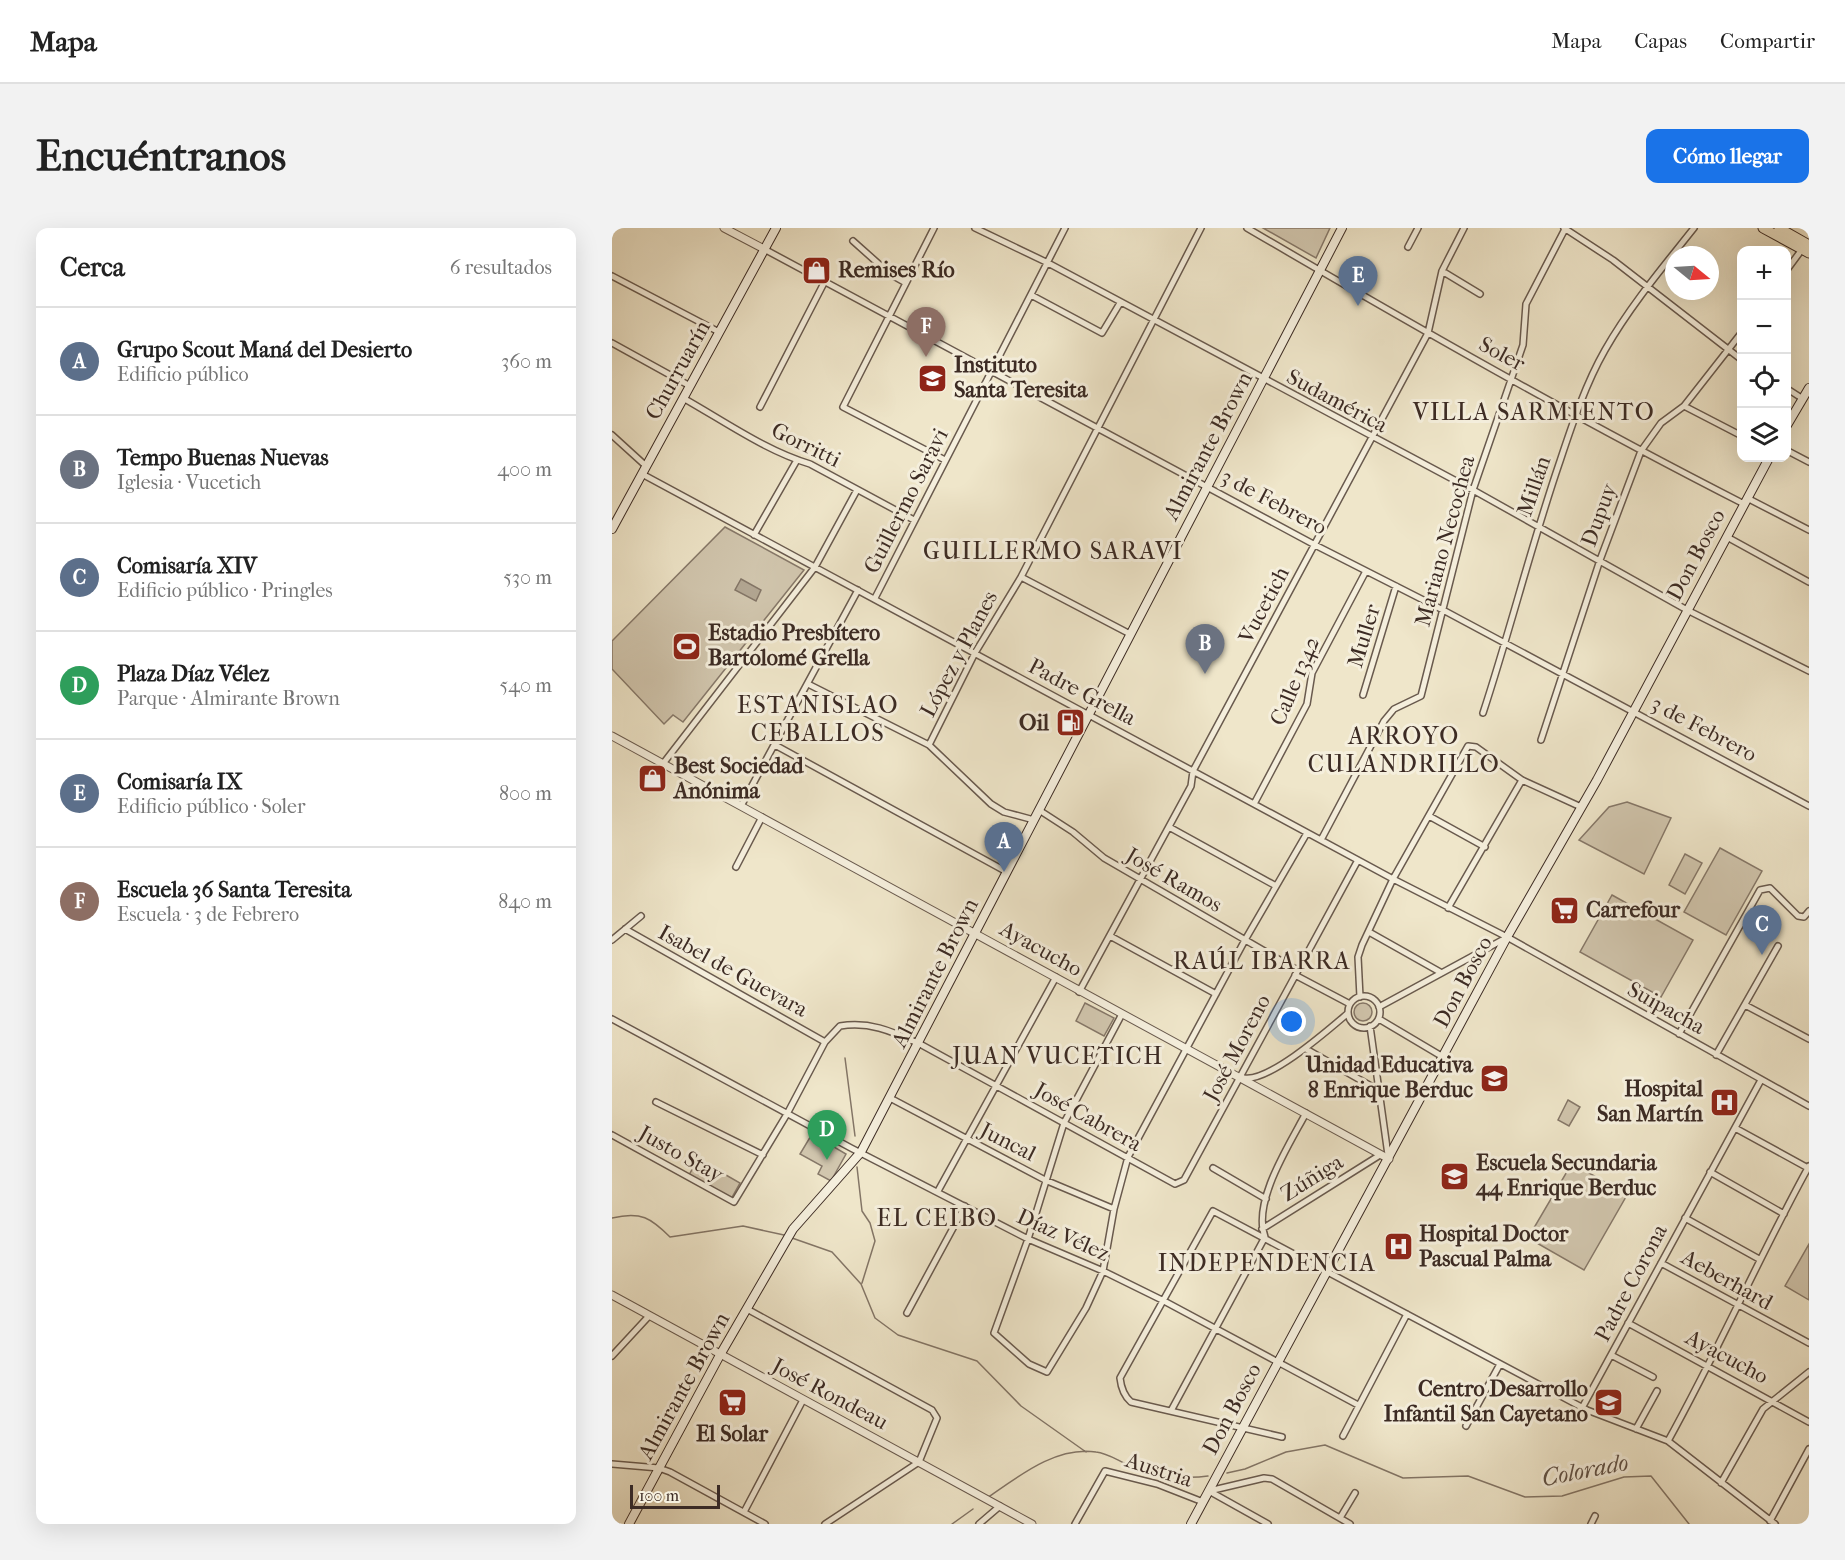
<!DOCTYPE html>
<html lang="es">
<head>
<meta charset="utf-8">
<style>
  :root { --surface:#fff; --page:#f2f2f2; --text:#222; --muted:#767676; --line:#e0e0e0; --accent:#1a73e8 }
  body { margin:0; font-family:"IM FELL French Canon",serif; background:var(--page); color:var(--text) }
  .controls { position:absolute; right:18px; top:18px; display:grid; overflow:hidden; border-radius:12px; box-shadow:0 6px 24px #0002 }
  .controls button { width:54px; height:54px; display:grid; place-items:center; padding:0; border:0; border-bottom:2px solid var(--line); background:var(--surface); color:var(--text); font:30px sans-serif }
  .compass { position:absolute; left:1053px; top:18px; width:54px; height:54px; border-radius:50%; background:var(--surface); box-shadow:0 6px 24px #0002; rotate:108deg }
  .scale { position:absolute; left:18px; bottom:15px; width:90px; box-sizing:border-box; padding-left:6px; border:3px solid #3c2b24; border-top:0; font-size:16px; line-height:21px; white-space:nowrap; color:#3c2b24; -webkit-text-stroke:4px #f5efdd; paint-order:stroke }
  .you { position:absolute; left:680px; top:794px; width:21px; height:21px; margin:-15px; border:4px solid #fff; border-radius:50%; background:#1a73e8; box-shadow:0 0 0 9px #1a73e833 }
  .badge { display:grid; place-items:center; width:39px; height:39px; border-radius:50%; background:var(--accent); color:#fff; font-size:20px; font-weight:700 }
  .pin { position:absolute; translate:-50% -50px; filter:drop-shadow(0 2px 3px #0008) }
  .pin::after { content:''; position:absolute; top:32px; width:21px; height:18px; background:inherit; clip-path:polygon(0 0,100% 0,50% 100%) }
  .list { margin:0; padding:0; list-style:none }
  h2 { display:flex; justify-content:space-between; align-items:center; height:78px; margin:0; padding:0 24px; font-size:26px }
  h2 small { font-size:20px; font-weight:400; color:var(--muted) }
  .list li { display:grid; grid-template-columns:39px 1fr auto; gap:18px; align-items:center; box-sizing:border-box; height:108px; padding:0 24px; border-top:2px solid var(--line) }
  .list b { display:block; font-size:22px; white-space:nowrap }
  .list p { margin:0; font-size:20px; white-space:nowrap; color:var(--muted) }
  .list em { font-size:20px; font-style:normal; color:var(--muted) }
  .icon { flex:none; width:33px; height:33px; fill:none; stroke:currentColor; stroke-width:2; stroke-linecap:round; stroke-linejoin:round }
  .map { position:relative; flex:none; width:1197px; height:1296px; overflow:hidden; border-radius:12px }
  header { display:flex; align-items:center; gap:36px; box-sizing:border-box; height:84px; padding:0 30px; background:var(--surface); border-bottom:2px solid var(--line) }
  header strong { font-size:28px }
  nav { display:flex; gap:33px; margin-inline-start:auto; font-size:21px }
  .intro { display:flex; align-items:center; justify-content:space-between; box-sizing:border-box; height:144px; padding:0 36px }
  h1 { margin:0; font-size:42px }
  .button { padding:15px 27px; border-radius:12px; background:var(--accent); color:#fff; font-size:21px; font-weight:700 }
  main { display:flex; gap:36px; padding:0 36px }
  aside { flex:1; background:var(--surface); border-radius:12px; box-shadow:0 6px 24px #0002 }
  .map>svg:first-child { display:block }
</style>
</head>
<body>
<header>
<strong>Mapa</strong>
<nav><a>Mapa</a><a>Capas</a><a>Compartir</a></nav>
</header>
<div class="intro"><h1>Encuéntranos</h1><a class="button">Cómo llegar</a></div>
<main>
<aside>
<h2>Cerca<small>6 resultados</small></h2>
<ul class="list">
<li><span class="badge" style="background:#5c6f8a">A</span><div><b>Grupo Scout Maná del Desierto</b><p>Edificio público</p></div><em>360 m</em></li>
<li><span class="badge" style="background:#6b7280">B</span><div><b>Tempo Buenas Nuevas</b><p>Iglesia · Vucetich</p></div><em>400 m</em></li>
<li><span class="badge" style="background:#5c6f8a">C</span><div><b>Comisaría XIV</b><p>Edificio público · Pringles</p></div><em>530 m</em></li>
<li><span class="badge" style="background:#2e9e5b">D</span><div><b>Plaza Díaz Vélez</b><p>Parque · Almirante Brown</p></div><em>540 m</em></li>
<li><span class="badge" style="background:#5c6f8a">E</span><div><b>Comisaría IX</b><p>Edificio público · Soler</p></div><em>800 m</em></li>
<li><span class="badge" style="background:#8d6e63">F</span><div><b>Escuela 36 Santa Teresita</b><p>Escuela · 3 de Febrero</p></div><em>840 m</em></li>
</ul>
</aside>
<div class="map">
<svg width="1197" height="1296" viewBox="0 0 1197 1296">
  <rect width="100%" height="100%" fill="#efe6ca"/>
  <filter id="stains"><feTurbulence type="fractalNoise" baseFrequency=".00333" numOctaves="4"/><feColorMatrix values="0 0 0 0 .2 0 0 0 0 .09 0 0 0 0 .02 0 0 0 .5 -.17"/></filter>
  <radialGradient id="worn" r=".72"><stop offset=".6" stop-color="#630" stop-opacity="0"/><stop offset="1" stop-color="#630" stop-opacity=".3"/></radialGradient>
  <path fill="#d1c6ae" stroke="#867869" stroke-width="1.5" d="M651 0H718L704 30Z
    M113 299 192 342 71 494 61 487 52 496 0 441V413Z
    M1015 574 1059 590 1032 646 967 612 997 579Z
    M1108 620 1150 643 1114 707 1072 684Z
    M1073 626 1090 635 1073 666 1057 657Z
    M1000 667 1081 712 1049 769 968 724Z
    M473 775 502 790 492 808 464 793Z
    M742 784a9 9 0 1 1 18 0a9 9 0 1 1-18 0Z
    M956 872 968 879 957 898 946 892Z
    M200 906 234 926 219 953 206 946 210 938 188 926Z
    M86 931 128 955 119 971 77 947Z
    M960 935 1015 967 972 1042 916 1010Z
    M1197 1016V1072L1173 1058Z"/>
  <path fill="#b2a692" stroke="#837566" stroke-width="1.5" d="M129 351 149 362 144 373 123 362Z"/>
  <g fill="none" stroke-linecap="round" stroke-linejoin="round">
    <path stroke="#837566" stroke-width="1.5" d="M233 830 243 908
      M245 939 250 983 258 995 263 1013 250 1055
      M0 990C29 983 39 990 58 1009L131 998 172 1007
      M180 1010 220 1024 249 1056 263 1090 286 1107 365 1133 409 1178 474 1224
      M615 1245 633 1241 674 1224 713 1217 791 1250 856 1248 913 1269 950 1268 1012 1249 1039 1248 1077 1296
      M375 1270C407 1248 444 1218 484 1224 496 1225 508 1234 519 1238 544 1247 569 1252 596 1248
      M0 1293 7 1296
      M340 1296 361 1281"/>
    <defs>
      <path id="minor" d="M322 0 231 179 333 232
        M363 0 436 35 861 262 1075 382 1197 443
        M635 0C799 96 963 190 1132 276
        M952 0 1001 32 1130 132
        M241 13 278 46 294 55
        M796 19 806 0
        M152 21 703 317 831 382 1197 578
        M830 43 868 66
        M1174 43 1191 20
        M0 48 107 104
        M419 67 490 105 508 75
        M0 115 78 158
        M1174 160 1191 171
        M71 170C112 193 154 223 198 236L302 292
        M1072 178 1130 208
        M148 179 213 53
        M0 207 34 238
        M1174 222 1197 234
        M30 246 781 651 895 709 1197 878
        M1135 270 1197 302
        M142 307 185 232
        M1115 309 1197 354
        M409 349 518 406
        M263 370 453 0
        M196 456 317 517 379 576 392 584 422 592
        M751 467 784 358
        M871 485C898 403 919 318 947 236 960 197 973 157 993 122 1018 78 1051 39 1082 0
        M929 512 988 332 1029 223 1049 195 1072 178 1130 104
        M163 517 395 644
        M317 517 363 425 409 349 589 0
        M50 537 203 339 245 262
        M642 576 695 476 700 445 754 343
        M129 578 246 362
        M427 582 461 604 492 630 685 742
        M817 588 873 619
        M557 599 664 658
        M709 612 772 493 782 481 809 468 861 262 911 117 914 76 953 1
        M124 639 150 589
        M836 680 910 552
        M13 701 213 814
        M757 704 828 744
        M498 708 604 766
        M0 712 29 688
        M683 747 736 775
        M467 764 579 558 581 543 816 105 830 43 852 0
        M736 784a16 16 0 1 1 32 0a16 16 0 1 1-32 0Z
        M748 769 746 729 750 717 781 651 856 518 864 519 910 552 969 579
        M1133 777 1197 811
        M767 779 894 710
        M510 786 452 895 416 1011 382 1105 417 1136 435 1144 474 1080 491 1043 502 981 516 929 633 712 695 605
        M0 791 239 920 416 1011 491 1043 552 1073 746 1177
        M767 791 831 829
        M758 798 776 927
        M1067 806 1148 662 1158 660 1186 688 1192 689 1197 683
        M694 821 766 862
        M1104 827 1166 718
        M632 850C657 854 715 803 735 786
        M278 870 433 952 502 981
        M44 874 151 927
        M1123 900 1196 940
        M0 907 122 974 175 886 213 814 228 798C259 793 281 804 308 816L563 956 572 952 746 632
        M601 940 654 971
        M1098 944 1172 986
        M326 963 444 749
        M1073 990 1147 1031
        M650 1001 768 927
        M1049 1035 1197 1115
        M135 1081 320 1182 325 1190 307 1234 213 1296
        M295 1085 353 978
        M1016 1095 1197 1194
        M999 1127 1041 1149
        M0 1128 37 1088
        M970 1180 1149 852
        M560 1181 653 1009C640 974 677 917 694 885
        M854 1198 888 1136
        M1024 1201 1045 1163
        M731 1208 795 1086
        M670 1209 519 1174C512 1168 509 1159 508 1150L601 983 975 1182 1056 1213 1163 1296
        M1056 1213C1106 1123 1147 1029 1197 938
        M0 1236 47 1240 58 1244 153 1296
        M1109 1255 1151 1181 1197 1144
        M597 1263 652 1250 660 1251 738 1296
        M597 1263 656 1296
        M132 1284 191 1172
        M728 1290 743 1265
        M1158 1293 1197 1221
        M367 1296 388 1278
        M463 1296 493 1243 545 1256 591 1274
        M979 1296 983 1288"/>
      <path id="tertiary" d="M112 0 152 21
        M0 508 777 931
        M0 1067 420 1296"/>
      <path id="secondary" d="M1174 199 1197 160
        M0 301 164 0
        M17 1296 108 1127 181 1001 249 924 730 0
        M579 1296 895 709 985 552 1157 230"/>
      <path id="primary" d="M1151 0 1197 25
        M1167 0 1197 17"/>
    </defs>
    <use href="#minor" stroke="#695a4e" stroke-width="8"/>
    <use href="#tertiary" stroke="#695a4e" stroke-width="9"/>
    <use href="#secondary" stroke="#3c2b24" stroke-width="10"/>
    <use href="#primary" stroke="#3c2b24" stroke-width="11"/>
    <use href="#minor" stroke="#f5efdd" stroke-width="5"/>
    <use href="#tertiary" stroke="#f5efdd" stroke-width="7"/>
    <use href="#secondary" stroke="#f5efdd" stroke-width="8"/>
    <use href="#primary" stroke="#efe6ca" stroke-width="9"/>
  </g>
  <defs>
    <symbol id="shop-square" viewBox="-11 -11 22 22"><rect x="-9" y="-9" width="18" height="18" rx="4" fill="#8f2418" stroke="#f5efdd"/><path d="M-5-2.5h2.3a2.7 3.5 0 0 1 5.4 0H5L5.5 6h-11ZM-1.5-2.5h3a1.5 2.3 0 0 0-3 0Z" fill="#fff"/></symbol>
    <symbol id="school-square" viewBox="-11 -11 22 22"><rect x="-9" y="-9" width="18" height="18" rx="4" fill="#8f2418" stroke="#f5efdd"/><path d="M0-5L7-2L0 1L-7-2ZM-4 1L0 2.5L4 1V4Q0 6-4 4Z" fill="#fff"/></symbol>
    <symbol id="stadium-square" viewBox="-11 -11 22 22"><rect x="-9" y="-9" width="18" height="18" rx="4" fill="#8f2418" stroke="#f5efdd"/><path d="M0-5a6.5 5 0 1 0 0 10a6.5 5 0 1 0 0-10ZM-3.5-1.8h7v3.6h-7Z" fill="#fff"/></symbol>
    <symbol id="fuel-square" viewBox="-11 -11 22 22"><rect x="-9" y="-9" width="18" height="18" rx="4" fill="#8f2418" stroke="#f5efdd"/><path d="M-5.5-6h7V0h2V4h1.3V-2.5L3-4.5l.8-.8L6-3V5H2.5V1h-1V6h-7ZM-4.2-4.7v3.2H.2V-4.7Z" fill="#fff"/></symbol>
    <symbol id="supermarket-square" viewBox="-11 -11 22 22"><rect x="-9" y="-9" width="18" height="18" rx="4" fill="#8f2418" stroke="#f5efdd"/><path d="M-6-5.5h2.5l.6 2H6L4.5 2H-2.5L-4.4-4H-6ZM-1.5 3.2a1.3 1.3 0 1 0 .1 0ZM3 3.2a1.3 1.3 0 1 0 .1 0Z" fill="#fff"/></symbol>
    <symbol id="hospital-square" viewBox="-11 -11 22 22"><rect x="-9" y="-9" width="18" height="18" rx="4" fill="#8f2418" stroke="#f5efdd"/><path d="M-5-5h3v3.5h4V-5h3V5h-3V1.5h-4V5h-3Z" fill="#fff"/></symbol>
  </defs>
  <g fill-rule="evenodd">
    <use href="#shop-square" x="188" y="26" width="33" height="33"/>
    <use href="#school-square" x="304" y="134" width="33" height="33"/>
    <use href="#stadium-square" x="58" y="402" width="33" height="33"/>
    <use href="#fuel-square" x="442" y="478" width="33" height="33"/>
    <use href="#shop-square" x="24" y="534" width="33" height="33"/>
    <use href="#supermarket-square" x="936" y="666" width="33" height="33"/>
    <use href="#school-square" x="866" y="834" width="33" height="33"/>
    <use href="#hospital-square" x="1096" y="858" width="33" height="33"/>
    <use href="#school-square" x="826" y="932" width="33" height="33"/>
    <use href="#hospital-square" x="770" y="1002" width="33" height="33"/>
    <use href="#supermarket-square" x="104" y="1158" width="33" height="33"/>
    <use href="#school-square" x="980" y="1158" width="33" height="33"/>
  </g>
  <g text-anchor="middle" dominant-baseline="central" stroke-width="6" stroke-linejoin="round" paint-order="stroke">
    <g font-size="22" font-weight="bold" fill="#3c2b24" stroke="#f5efdd" text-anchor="start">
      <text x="226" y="42">Remises Río</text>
      <text x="342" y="137">Instituto<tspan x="342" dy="25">Santa Teresita</tspan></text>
      <text x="96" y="405">Estadio Presbítero<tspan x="96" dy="25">Bartolomé Grella</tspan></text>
      <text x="437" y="495" text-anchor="end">Oil</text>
      <text x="62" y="538">Best Sociedad<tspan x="62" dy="25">Anónima</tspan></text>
      <text x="974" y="682">Carrefour</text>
      <text x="861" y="837" text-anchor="end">Unidad Educativa<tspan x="861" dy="25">8 Enrique Berduc</tspan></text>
      <text x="1091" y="861" text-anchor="end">Hospital<tspan x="1091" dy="25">San Martín</tspan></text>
      <text x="864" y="935">Escuela Secundaria<tspan x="864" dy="25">44 Enrique Berduc</tspan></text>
      <text x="807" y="1006">Hospital Doctor<tspan x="807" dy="25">Pascual Palma</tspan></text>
      <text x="976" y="1161" text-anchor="end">Centro Desarrollo<tspan x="976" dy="25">Infantil San Cayetano</tspan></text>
      <text x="120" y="1206" text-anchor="middle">El Solar</text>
    </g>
    <g font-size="22" fill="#3c2b24" stroke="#f5efdd">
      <text transform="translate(890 126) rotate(28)">Soler</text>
      <text transform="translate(66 142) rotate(-61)">Churruarín</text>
      <text transform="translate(725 173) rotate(28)">Sudamérica</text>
      <text transform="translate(194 217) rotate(26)">Gorritti</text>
      <text transform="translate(596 218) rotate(-62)">Almirante Brown</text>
      <text transform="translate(922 258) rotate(-71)">Millán</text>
      <text transform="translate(294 273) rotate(-63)">Guillermo Saravi</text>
      <text transform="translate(662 274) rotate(28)">3 de Febrero</text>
      <text transform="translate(987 287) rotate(-70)">Dupuy</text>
      <text transform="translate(833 313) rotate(-75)">Mariano Necochea</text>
      <text transform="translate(1084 327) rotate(-62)">Don Bosco</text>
      <text transform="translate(652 377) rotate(-62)">Vucetich</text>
      <text transform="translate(752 408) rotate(-73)">Muller</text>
      <text transform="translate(347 426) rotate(-62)">López y Planes</text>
      <text transform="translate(683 453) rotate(-67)">Calle 1342</text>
      <text transform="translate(470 464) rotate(28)">Padre Grella</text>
      <text transform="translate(1092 501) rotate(28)">3 de Febrero</text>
      <text transform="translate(562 652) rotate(30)">José Ramos</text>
      <text transform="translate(429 721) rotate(29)">Ayacucho</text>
      <text transform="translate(121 743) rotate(29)">Isabel de Guevara</text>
      <text transform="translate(323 745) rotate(-63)">Almirante Brown</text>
      <text transform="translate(851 754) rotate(-62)">Don Bosco</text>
      <text transform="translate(1054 780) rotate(29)">Suipacha</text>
      <text transform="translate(625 820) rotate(-62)">José Moreno</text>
      <text transform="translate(476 889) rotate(29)">José Cabrera</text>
      <text transform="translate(396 914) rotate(27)">Juncal</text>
      <text transform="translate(69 926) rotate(29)">Justo Stay</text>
      <text transform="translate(700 950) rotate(-32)">Zúñiga</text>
      <text transform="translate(451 1007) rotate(24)">Díaz Vélez</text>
      <text transform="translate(1115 1052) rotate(29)">Aeberhard</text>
      <text transform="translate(1019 1055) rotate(-62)">Padre Corona</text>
      <text transform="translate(1115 1129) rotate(28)">Ayacucho</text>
      <text transform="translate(72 1158) rotate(-61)">Almirante Brown</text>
      <text transform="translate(218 1166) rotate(28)">José Rondeau</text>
      <text transform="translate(620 1181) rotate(-62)">Don Bosco</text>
      <text transform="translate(547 1242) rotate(18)">Austria</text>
    </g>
    <g font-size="24" letter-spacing="1.5" fill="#3c2b24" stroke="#f5efdd">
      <text x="922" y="184">VILLA SARMIENTO</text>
      <text x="441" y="323">GUILLERMO SARAVI</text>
      <text x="206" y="477">ESTANISLAO<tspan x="206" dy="28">CEBALLOS</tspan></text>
      <text x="792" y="508">ARROYO<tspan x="792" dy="28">CULANDRILLO</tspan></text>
      <text x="650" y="733">RAÚL IBARRA</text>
      <text x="446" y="828">JUAN VUCETICH</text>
      <text x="325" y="990">EL CEIBO</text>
      <text x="655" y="1035">INDEPENDENCIA</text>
    </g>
    <g font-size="24" font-style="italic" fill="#5f5045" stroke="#f5efdd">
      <text transform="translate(973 1242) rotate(-11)">Colorado</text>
    </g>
  </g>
  <rect width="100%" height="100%" filter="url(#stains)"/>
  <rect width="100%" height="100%" fill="url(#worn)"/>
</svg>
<div class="controls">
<button>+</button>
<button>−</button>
<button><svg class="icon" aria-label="locate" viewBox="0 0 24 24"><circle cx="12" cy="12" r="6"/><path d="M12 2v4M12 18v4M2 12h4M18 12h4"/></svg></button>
<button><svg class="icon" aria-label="layers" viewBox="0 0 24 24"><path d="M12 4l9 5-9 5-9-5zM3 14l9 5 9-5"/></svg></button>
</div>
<svg class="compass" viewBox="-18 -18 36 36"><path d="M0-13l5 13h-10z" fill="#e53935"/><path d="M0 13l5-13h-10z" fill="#767676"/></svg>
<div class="scale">100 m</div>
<div class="you"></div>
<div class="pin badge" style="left:392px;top:644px;background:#5c6f8a">A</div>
<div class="pin badge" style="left:593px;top:446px;background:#6b7280">B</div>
<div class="pin badge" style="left:1150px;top:727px;background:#5c6f8a">C</div>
<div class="pin badge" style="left:215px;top:932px;background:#2e9e5b">D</div>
<div class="pin badge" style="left:746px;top:78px;background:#5c6f8a">E</div>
<div class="pin badge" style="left:314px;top:129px;background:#8d6e63">F</div>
</div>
</main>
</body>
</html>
